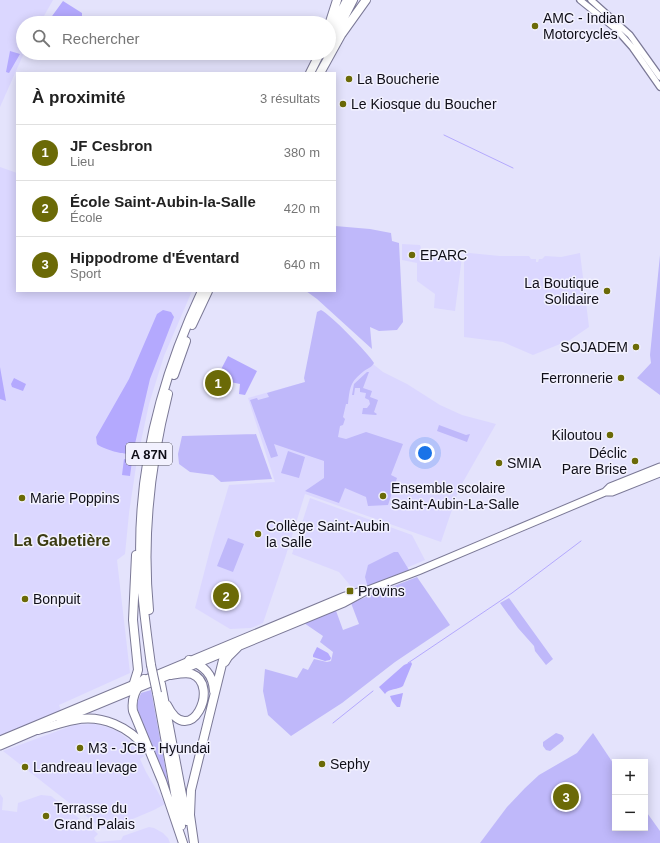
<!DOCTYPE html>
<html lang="fr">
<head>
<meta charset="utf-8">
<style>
  :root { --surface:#fff; --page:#f2f2f2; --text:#222; --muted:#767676; --line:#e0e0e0; --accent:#6b6a07 }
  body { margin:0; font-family:Helvetica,sans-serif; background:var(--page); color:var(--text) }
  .controls { position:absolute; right:12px; bottom:12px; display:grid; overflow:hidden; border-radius:0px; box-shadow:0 2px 10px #0003 }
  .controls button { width:36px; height:36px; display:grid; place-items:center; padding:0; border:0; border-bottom:1px solid var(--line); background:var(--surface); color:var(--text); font:20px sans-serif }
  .you { position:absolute; left:425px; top:453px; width:14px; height:14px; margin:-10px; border:3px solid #fff; border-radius:50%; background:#1a73e8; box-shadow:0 0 0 6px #1a73e833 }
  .badge { display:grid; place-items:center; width:26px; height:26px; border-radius:50%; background:var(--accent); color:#fff; font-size:13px; font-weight:700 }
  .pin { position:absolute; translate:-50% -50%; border:2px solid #fff; box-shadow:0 1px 4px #0006 }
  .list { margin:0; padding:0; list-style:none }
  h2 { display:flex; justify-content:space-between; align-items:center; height:52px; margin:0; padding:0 16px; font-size:17px }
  h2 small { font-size:13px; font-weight:400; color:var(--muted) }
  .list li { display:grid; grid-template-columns:26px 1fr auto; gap:12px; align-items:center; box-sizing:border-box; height:56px; padding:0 16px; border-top:1px solid var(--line) }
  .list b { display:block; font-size:15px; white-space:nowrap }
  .list p { margin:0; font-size:13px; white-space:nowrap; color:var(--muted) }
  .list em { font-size:13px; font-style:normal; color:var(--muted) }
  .icon { flex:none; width:22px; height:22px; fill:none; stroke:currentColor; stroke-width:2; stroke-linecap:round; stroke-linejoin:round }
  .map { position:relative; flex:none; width:660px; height:843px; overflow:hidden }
  .search { position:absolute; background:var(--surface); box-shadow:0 2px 10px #0003; left:16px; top:16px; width:320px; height:44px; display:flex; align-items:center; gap:10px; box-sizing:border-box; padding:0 14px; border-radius:22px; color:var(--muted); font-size:15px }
  .panel { position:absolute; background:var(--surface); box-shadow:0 2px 10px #0003; left:16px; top:72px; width:320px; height:220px; border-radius:0px }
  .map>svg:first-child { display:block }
</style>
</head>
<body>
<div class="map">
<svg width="660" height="843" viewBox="0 0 660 843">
  <rect width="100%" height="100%" fill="#e4e3fc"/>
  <path fill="#dbd7ff" d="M0 0H53L40 23H23L24 53 0 107Z
    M0 167 17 173V291H192L164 356 149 404 137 460 129 513 125 554 117 560 130 673 59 705 61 711 0 736Z
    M402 244 420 245 421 248 434 253 462 257 455 311 434 308 435 294 417 281V263L402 260Z
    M469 253 500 256H529L531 259H536V262H538L539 259H542L545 256 561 257 580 253 589 327 570 340 533 355 503 342 464 337V254Z
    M368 360 383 372 407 384 440 405 462 415 496 424 459 489 441 542 305 494 286 555 263 623 251 628 230 629 195 608 212 542 229 485 275 482 248 398 305 382 351 381Z
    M310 498 412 535 425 560 354 590 339 572 292 554Z
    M94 724 107 727 119 732 135 745 144 756 140 759 146 772 165 804 154 810 109 829H105L100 827 3 751 74 725Z
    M0 794 3 798 2 810 17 812 18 803 41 795 51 796 96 832 98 834 94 838 96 842 121 840 123 836 149 827 154 828 163 833 168 838 170 843H0Z"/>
  <path fill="#bfb8fa" d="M335 226 370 229 391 233 392 241 399 243 403 322 397 330 379 331 370 327 372 349 317 299 306 291H335Z
    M660 255V395L637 378 651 363 650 355Z
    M321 310C331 315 368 353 374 363 371 368 368 368 364 371 350 382 350 387 348 404H346L343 417 345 419 343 425 340 426 338 437 346 439 366 432 403 444 391 475 397 478 388 505 368 506 366 497 345 488 339 503 305 491 324 478V461L274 444 278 456 271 458 250 400 257 398 258 400 269 397 267 393 305 382 304 378 317 312Z
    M367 372H369L363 388 372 391 370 397 378 400 374 412 377 414 376 415 362 414 363 408H367L370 404 369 400 365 398 366 393 360 392V388H355L354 395H352L354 384Z
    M439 425 466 435 470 434 467 442 437 431Z
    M256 434 272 479 221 482 213 475 190 472 179 464 178 454 182 436Z
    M288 451 305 457 299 478 281 473Z
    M228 538 244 544 233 572 217 566Z
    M394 552H398L409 570 368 588 365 577 368 565Z
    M417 577 450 625 395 662 342 703 291 736 268 715 263 691 265 669 297 678 303 668 308 670 314 659 327 662 331 661 333 652 320 642 323 636 304 623 335 608 343 630 359 624 351 603Z
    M509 598 553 659 546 665 535 651 534 646 518 628 500 603Z
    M151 690 170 793 138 711 137 704 141 693Z
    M556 733 562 735 564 738 563 741 550 751 546 750 543 746V742Z
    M593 733 615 766V828H645V810L660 831V843H480L507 807 525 788 539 775 577 753Z"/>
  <path fill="#b4a9fe" d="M63 1 82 13V16L78 23H47Z
    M10 51 20 54 9 73 6 72Z
    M163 310 171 312 174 317 150 379 134 448C133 451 133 452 130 453 124 456 101 448 97 444L96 437 129 379 157 314Z
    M228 356 257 371 245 395 239 394 240 384 216 379Z
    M0 367 6 401 0 399Z
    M14 378 26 384 23 391 12 387 11 384Z
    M124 459 132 461 130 476 122 475Z
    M317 647 328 653 331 658 330 660 325 661 313 657V655Z
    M411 662 412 664 403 686C398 690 389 688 385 694L379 687 404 665Z
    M403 693 400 707H397L392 701 390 696Z"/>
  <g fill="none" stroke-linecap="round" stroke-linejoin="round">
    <path stroke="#b4a9fe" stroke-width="1" d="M444 135 513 168
      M408 663 512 593 581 541
      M333 723 373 691"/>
    <defs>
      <path id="minor" d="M580 0 616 29 632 47 660 87
        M591 0 630 35 660 77"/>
      <path id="major" d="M605 492 610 487 660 467
        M61 720 344 603 368 590 418 571 605 492H612L660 473
        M0 740 345 596 358 592
        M0 746 42 728"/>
      <path id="highway" d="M329 25 337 0
        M329 35 347 0
        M332 41 353 0
        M310 73 320 53
        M320 73 341 35 366 0
        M192 325 208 291
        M174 375 186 341
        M149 610C142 537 150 465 168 394
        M189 660C204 666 213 674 214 691
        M225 662 228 657 237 648
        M151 665C147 636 143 607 141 578 135 478 160 380 202 291
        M144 679C136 689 131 698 133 711L162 781 183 843
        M134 683 138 670 133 620 136 555
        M161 684 187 821
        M157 693 181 826
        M167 705C190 751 221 685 192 674 186 672 177 674 171 675
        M38 730C50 727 62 722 74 720 102 714 129 727 146 748
        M194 843 190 815 191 790 225 652"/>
    </defs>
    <use href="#minor" stroke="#7b7996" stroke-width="8"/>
    <use href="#major" stroke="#7b7996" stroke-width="9"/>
    <use href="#highway" stroke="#7b7996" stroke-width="10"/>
    <use href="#minor" stroke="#fff" stroke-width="5.5"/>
    <use href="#major" stroke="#fff" stroke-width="7"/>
    <use href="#highway" stroke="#fff" stroke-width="8"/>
    <defs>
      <path id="highway-bridge" d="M151 665 157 693"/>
    </defs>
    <use href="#highway-bridge" stroke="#7b7996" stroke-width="10" stroke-linecap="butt"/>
    <use href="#highway-bridge" stroke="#fff" stroke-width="8"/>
  </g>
  <g fill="#6b6a07" stroke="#f2f1fe" stroke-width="1.5">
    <circle cx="535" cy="26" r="4"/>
    <circle cx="349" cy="79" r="4"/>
    <circle cx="343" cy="104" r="4"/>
    <circle cx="412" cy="255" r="4"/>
    <circle cx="607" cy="291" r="4"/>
    <circle cx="636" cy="347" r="4"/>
    <circle cx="621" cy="378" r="4"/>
    <circle cx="610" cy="435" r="4"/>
    <circle cx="635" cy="461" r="4"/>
    <circle cx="499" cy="463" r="4"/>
    <circle cx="383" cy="496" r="4"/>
    <circle cx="22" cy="498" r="4"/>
    <circle cx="258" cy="534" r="4"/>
    <rect x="346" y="587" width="8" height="8" rx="2"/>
    <circle cx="25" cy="599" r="4"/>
    <circle cx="80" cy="748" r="4"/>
    <circle cx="322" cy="764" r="4"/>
    <circle cx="25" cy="767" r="4"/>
    <circle cx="46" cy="816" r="4"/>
  </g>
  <g text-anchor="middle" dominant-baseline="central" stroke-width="3" stroke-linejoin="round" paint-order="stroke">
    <rect fill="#f2f1fe" stroke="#53525d" stroke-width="1" x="126" y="443" width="46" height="22" rx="3"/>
    <g font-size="13" font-weight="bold" fill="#0f0e18">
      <text x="149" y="454">A 87N</text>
    </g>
    <g font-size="14" fill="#0f0e18" stroke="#f2f1fe" text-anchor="start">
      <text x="543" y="18">AMC - Indian<tspan x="543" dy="16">Motorcycles</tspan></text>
      <text x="357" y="79">La Boucherie</text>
      <text x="351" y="104">Le Kiosque du Boucher</text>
      <text x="420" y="255">EPARC</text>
      <text x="599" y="283" text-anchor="end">La Boutique<tspan x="599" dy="16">Solidaire</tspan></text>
      <text x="628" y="347" text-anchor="end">SOJADEM</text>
      <text x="613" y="378" text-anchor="end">Ferronnerie</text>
      <text x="602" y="435" text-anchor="end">Kiloutou</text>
      <text x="627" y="453" text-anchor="end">Déclic<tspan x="627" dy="16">Pare Brise</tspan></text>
      <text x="507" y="463">SMIA</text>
      <text x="391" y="488">Ensemble scolaire<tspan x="391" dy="16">Saint-Aubin-La-Salle</tspan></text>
      <text x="30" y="498">Marie Poppins</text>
      <text x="266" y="526">Collège Saint-Aubin<tspan x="266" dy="16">la Salle</tspan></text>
      <text x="358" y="591">Provins</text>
      <text x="33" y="599">Bonpuit</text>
      <text x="88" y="748">M3 - JCB - Hyundai</text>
      <text x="330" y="764">Sephy</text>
      <text x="33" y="767">Landreau levage</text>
      <text x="54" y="808">Terrasse du<tspan x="54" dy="16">Grand Palais</tspan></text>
    </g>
    <g font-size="16" font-weight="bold" fill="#3b3b12" stroke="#f2f1fe">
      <text x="62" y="540">La Gabetière</text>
    </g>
  </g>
</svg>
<div class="controls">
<button>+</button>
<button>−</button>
</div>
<div class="you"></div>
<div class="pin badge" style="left:218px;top:383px">1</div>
<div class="pin badge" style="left:226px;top:596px">2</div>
<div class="pin badge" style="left:566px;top:797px">3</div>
<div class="search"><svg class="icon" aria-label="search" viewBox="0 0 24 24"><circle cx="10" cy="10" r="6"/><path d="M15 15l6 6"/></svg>Rechercher</div>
<section class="panel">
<h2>À proximité<small>3 résultats</small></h2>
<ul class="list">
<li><span class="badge">1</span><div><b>JF Cesbron</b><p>Lieu</p></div><em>380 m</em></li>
<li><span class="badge">2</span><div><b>École Saint-Aubin-la-Salle</b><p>École</p></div><em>420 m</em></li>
<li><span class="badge">3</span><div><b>Hippodrome d'Éventard</b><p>Sport</p></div><em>640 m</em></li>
</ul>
</section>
</div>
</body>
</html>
